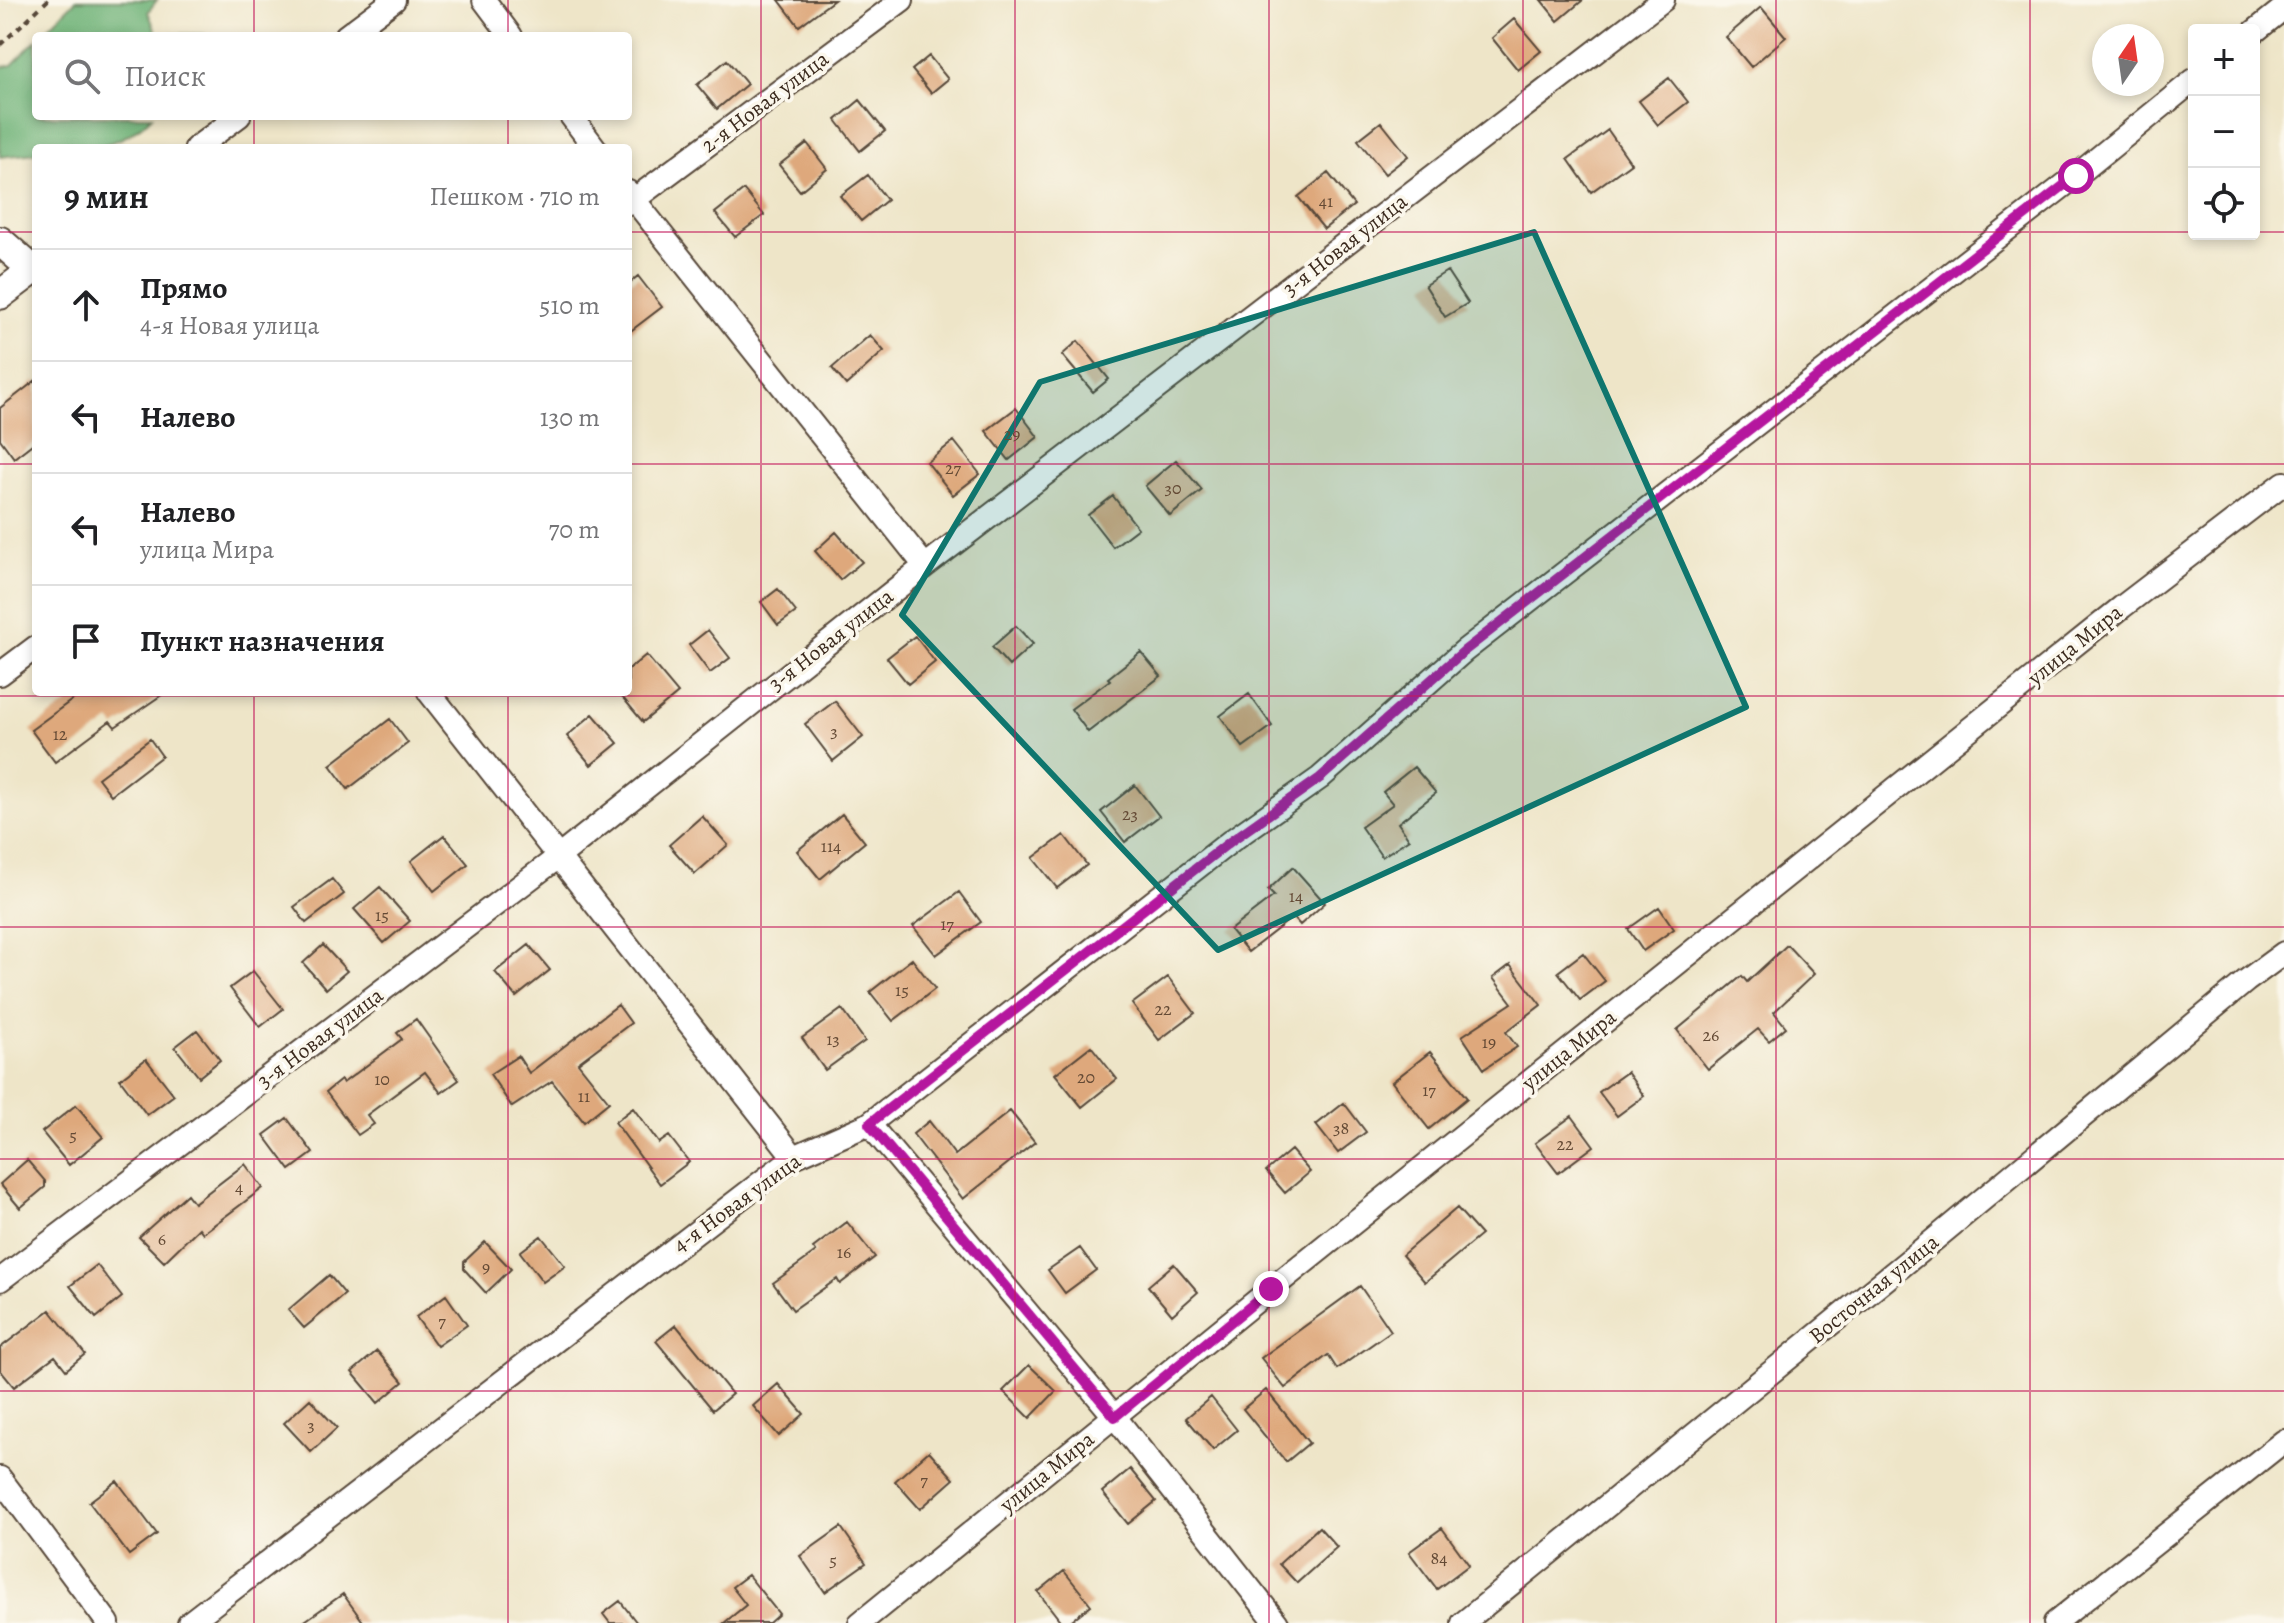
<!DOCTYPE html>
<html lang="ru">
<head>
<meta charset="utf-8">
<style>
  :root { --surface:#fff; --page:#f6f6f6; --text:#202124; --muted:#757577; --line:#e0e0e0 }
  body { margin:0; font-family:Alegreya,serif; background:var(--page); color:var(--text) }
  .controls { position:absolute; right:24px; top:24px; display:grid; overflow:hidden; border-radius:8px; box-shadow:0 4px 12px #0003 }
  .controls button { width:72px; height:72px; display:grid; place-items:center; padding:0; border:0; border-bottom:2px solid var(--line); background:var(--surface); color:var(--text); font:40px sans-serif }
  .compass { position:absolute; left:2092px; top:24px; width:72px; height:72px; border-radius:50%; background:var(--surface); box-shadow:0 4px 12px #0003; rotate:13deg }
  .stop { position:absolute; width:24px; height:24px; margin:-18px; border:6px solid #b5179e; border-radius:50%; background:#fff }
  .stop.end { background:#b5179e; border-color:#fff; box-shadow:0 2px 8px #0008 }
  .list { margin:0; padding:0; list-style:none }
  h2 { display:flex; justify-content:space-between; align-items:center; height:104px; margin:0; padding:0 32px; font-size:34px }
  h2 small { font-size:26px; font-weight:400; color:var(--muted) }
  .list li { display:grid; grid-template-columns:52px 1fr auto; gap:24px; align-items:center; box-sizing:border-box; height:112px; padding:0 32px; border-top:2px solid var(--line) }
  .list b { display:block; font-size:30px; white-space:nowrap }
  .list p { margin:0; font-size:26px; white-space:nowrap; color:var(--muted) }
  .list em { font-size:26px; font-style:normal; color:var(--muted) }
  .icon { flex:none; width:44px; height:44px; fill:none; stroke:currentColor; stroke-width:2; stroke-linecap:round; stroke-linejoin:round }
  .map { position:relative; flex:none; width:2284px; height:1623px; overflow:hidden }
  .search { position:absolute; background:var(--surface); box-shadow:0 4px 12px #0003; left:32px; top:32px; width:600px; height:88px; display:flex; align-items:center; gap:20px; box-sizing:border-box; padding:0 28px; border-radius:8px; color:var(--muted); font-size:30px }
  .panel { position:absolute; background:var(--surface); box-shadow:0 4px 12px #0003; left:32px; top:144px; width:600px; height:552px; border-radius:8px }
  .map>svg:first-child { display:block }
</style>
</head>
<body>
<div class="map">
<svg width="2284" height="1623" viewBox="0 0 2284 1623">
  <rect width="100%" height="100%" fill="#fbf7ec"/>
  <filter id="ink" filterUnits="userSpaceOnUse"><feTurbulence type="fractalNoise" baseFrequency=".0125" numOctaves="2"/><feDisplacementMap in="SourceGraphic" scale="16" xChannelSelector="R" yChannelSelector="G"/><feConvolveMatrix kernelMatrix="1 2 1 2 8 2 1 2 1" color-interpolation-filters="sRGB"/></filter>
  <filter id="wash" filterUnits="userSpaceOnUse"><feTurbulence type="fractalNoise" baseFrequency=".006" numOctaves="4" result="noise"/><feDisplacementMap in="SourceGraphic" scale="32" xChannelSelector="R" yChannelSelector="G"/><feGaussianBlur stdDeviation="1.8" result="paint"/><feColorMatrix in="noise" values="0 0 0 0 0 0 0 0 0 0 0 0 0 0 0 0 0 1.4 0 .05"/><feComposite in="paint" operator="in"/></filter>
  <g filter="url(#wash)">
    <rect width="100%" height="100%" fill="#eee5c8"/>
    <path fill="#6eb277" stroke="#546e4a" stroke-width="2" d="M76 0H157L148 12 157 34H204L207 36H40Z
      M36 40V116H152C118 152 82 148 36 148V153L0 157V67L12 65Z"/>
    <g id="blocks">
      <path fill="#dea87b" d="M779 0H834L799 26Z
        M1541 0H1583L1558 21Z
        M1761 7 1786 37 1751 67 1726 37Z
        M1514 19 1541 51 1518 70 1492 38Z
        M929 56 948 79 931 93 912 70Z
        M727 60 747 84 717 109 697 85Z
        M1669 78 1688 102 1658 125 1639 101Z
        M860 100 885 131 860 151 836 120Z
        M1381 122 1408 156 1385 174 1358 140Z
        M1608 130 1631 163 1591 192 1568 159Z
        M807 143 827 169 800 191 779 165Z
        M1328 173 1354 205 1324 229 1298 197Z
        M868 175 887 200 861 221 840 196Z
        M744 190 764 215 735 237 715 213Z
        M1447 271 1468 303 1445 317 1425 285Z
        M638 276 662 307 628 333V284Z
        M870 335 884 351 846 385 832 368Z
        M1078 341 1109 379 1093 392 1062 355Z
        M36 380V441L14 458 0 439V408Z
        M1016 408 1038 437 1009 460 986 431Z
        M954 441 980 474 953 495 927 462Z
        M1176 460 1202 490 1170 516 1145 486Z
        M1113 496 1138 528 1113 547 1088 515Z
        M836 532 862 562 840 580 815 551Z
        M778 589 796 612 778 625 761 602Z
        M1016 626 1033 644 1009 666 992 647Z
        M708 630 730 658 710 673 689 645Z
        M915 636 935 662 908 684 887 658Z
        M1141 652 1161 676 1088 732 1071 709 1110 680 1108 678Z
        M646 655 678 693 643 722 618 692H628V670Z
        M83 692H166L115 727 110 721 55 762 31 730Z
        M1249 694 1272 726 1243 747 1220 716Z
        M835 701 863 737 833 761 805 724Z
        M593 714 618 743 591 765 567 736Z
        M390 719 408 743 348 789 330 765Z
        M150 739 162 756 111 795 98 778Z
        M1414 767 1436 793 1398 823 1409 839 1382 857 1361 827 1393 804 1383 792Z
        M1135 785 1159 816 1125 842 1101 812Z
        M842 814 865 842 820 879 797 851Z
        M702 816 728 845 695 874 669 845Z
        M444 835 468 864 434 891 411 861Z
        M1064 835 1087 865 1057 888 1033 858Z
        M1293 867 1325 903 1300 925 1293 917 1248 952 1230 930 1274 896 1268 890Z
        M332 879 344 894 306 923 294 907Z
        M380 887 410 921 384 943 354 909Z
        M959 892 981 922 936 955 913 926Z
        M1659 907 1674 929 1643 951 1628 929Z
        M323 945 347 971 326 989 303 963Z
        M529 945 550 970 516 997 495 972Z
        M1787 945 1814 974 1774 1012 1786 1027 1769 1041 1758 1029 1708 1069 1677 1030 1742 976 1747 982Z
        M1583 953 1605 981 1580 1000 1558 972Z
        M912 959 935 989 893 1021 870 992Z
        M1510 965 1541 1005 1506 1032 1517 1047 1484 1069 1462 1036 1512 1003 1493 978Z
        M253 971 283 1009 260 1027 230 988Z
        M1168 977 1195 1013 1159 1040 1132 1004Z
        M618 1005 631 1023 578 1063 609 1102 584 1122 552 1081 512 1107 490 1074 518 1056 529 1073Z
        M842 1009 865 1041 825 1070 802 1038Z
        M416 1019 459 1080 441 1093 425 1072 367 1115 374 1124 358 1135 326 1092 341 1080 343 1083 402 1039 397 1033Z
        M197 1030 220 1060 199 1077 175 1047Z
        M1091 1046 1117 1079 1082 1107 1055 1074Z
        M1430 1052 1467 1098 1429 1129 1392 1082Z
        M146 1059 174 1095 147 1115 120 1079Z
        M1627 1072 1644 1096 1617 1116 1599 1092Z
        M1344 1103 1366 1132 1338 1153 1316 1125Z
        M76 1105 103 1137 69 1165 42 1132Z
        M633 1108 659 1143 669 1136 689 1162 660 1184 615 1122Z
        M1010 1111 1035 1142 963 1199 913 1134 929 1121 955 1155Z
        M1572 1116 1594 1146 1558 1173 1535 1143Z
        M287 1118 313 1153 290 1170 264 1135Z
        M1291 1150 1310 1172 1285 1193 1266 1171Z
        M27 1160 45 1181V1187L20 1208 0 1184Z
        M245 1164 263 1188 203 1233 199 1228 164 1262 139 1237 187 1194 194 1203Z
        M1457 1208 1481 1235 1425 1282 1402 1255Z
        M847 1222 875 1257 840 1284 837 1279 793 1310 773 1283 816 1252 813 1248Z
        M541 1236 565 1266 543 1282 520 1252Z
        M485 1242 511 1269 486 1293 464 1269V1262Z
        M1080 1248 1096 1270 1065 1293 1048 1270Z
        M1174 1264 1198 1292 1172 1315 1148 1286Z
        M97 1265 122 1297 96 1318 70 1286Z
        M329 1275 345 1294 304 1328 288 1310Z
        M1360 1286 1391 1331 1337 1369 1328 1355 1285 1388 1261 1358Z
        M446 1295 467 1325 437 1346 416 1317Z
        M50 1310 85 1354 66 1370 55 1356 14 1387 0 1370V1348Z
        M676 1325 732 1394 713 1410 656 1341Z
        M377 1351 403 1382 378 1403 352 1372Z
        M1029 1365 1056 1391 1030 1418 1003 1391Z
        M778 1384 804 1414 779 1436 753 1406Z
        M1266 1390 1309 1443 1286 1462 1243 1409Z
        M1211 1397 1237 1430 1213 1450 1186 1418Z
        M310 1399 337 1428 311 1452 284 1423Z
        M929 1451 954 1479 920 1509 895 1481Z
        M1130 1469 1156 1501 1128 1524 1102 1492Z
        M117 1481 157 1534 129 1555 89 1502Z
        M841 1527 866 1563 825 1592 800 1556Z
        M1319 1527 1337 1547 1297 1583 1279 1564Z
        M1442 1528 1469 1565 1437 1589 1409 1552Z
        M1064 1571 1091 1605 1068 1623H1062L1038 1592Z
        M748 1575 779 1614 769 1623H724L746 1605 732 1587Z
        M343 1594 364 1623H302Z
        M620 1601 637 1623H610L603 1614Z"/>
    </g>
  </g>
  <g filter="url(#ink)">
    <use href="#blocks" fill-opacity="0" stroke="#564638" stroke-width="2"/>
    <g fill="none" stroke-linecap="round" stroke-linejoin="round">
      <defs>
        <path id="minor" d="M484 0 511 36
          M2254 32 2284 8
          M346 36 394 0
          M571 116 595 148
          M196 148 239 116
          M628 192 925 566
          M628 204 902 0
          M0 674 36 647
          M429 692 794 1157
          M869 1124 1115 1417 1277 1623
          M0 1280 557 858 925 566 1663 0
          M0 1478 108 1623
          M189 1623 794 1157 869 1124 1231 841 1320 778 1464 651 2076 176 2194 80
          M860 1623 1271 1289 2122 607 2284 483
          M1463 1623 1935 1239 2246 981 2284 953
          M2055 1623 2284 1441"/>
        <path id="tertiary" d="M0 241 33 270 0 295"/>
      </defs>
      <use href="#minor" stroke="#564638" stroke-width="26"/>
      <use href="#tertiary" stroke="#564638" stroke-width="32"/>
      <path stroke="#564638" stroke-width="4" stroke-dasharray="6 6" stroke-linecap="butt" d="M0 45 48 0"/>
      <use href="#minor" stroke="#fff" stroke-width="22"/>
      <use href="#tertiary" stroke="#fff" stroke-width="28"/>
    </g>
  </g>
  <g fill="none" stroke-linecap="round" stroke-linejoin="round" filter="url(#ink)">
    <path stroke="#b5179e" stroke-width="10" d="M1271 1289 1115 1417 869 1124 1231 841 1320 778 1464 651 2076 176"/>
  </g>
  <path fill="#0f766e" fill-opacity="0.2" stroke="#0f766e" stroke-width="6" stroke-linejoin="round" d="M1534 232 1746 707 1218 950 902 615 1040 382Z"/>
  <path fill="none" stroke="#c2185b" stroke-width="2" stroke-opacity="0.55" d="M254 0V36M508 0V36M761 0V1623M1015 0V1623M1269 0V1623M1523 0V1623M1776 0V1623M2030 0V1623M254 116V148M508 116V148M0 232H36M628 232H2194M2254 232H2284M0 464H36M628 464H2284M254 692V1623M508 692V1623M0 696H2284M0 927H2284M0 1159H2284M0 1391H2284"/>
  <g text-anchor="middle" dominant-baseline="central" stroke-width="7" stroke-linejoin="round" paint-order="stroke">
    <g font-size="18" fill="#644a35">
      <text x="1326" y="201">41</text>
      <text x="1012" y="434">29</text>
      <text x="953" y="468">27</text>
      <text x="1173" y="488">30</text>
      <text x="834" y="731">3</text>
      <text x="60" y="734">12</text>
      <text x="1130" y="814">23</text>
      <text x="831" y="846">114</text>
      <text x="1296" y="896">14</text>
      <text x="382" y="915">15</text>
      <text x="947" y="924">17</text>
      <text x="902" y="990">15</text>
      <text x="1163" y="1009">22</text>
      <text x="1711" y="1035">26</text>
      <text x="833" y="1039">13</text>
      <text x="1489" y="1042">19</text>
      <text x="1086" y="1077">20</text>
      <text x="382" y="1079">10</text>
      <text x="1429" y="1090">17</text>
      <text x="584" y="1096">11</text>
      <text x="1341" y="1128">38</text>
      <text x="73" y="1135">5</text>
      <text x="1565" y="1144">22</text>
      <text x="239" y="1187">4</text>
      <text x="162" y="1239">6</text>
      <text x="844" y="1252">16</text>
      <text x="486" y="1267">9</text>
      <text x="442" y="1321">7</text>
      <text x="311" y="1425">3</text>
      <text x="924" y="1480">7</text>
      <text x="1439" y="1558">84</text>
      <text x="833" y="1560">5</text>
    </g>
    <g font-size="22" fill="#3b2a1e" stroke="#fbf7ec">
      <text transform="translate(765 102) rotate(-37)">2-я Новая улица</text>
      <text transform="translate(1345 245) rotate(-38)">3-я Новая улица</text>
      <text transform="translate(831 640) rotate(-38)">3-я Новая улица</text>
      <text transform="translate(2075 645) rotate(-39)">улица Мира</text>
      <text transform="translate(320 1038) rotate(-37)">3-я Новая улица</text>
      <text transform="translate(1569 1050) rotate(-39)">улица Мира</text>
      <text transform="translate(737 1203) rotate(-36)">4-я Новая улица</text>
      <text transform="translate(1874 1289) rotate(-39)">Восточная улица</text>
      <text transform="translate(1047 1472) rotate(-39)">улица Мира</text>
    </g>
  </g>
</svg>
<div class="controls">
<button>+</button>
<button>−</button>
<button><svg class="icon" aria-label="locate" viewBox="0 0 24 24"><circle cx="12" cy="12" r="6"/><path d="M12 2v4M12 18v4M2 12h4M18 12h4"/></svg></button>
</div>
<svg class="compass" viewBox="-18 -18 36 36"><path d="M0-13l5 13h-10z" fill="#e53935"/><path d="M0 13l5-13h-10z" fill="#757577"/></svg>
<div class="stop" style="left:2076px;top:176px"></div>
<div class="stop end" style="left:1271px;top:1289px"></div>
<div class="search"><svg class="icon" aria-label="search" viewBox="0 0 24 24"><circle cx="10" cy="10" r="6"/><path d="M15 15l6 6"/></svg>Поиск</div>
<section class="panel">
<h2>9 мин<small>Пешком · 710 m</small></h2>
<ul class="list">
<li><svg class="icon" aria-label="ahead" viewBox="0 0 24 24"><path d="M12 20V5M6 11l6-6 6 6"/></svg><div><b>Прямо</b><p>4-я Новая улица</p></div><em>510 m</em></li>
<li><svg class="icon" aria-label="left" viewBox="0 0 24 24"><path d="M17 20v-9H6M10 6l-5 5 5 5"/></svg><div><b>Налево</b></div><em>130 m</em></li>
<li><svg class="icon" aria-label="left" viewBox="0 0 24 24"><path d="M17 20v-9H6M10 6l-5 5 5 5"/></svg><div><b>Налево</b><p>улица Мира</p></div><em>70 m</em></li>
<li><svg class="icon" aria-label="arrive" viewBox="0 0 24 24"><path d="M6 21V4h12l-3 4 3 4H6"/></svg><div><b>Пункт назначения</b></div></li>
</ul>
</section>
</div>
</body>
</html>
